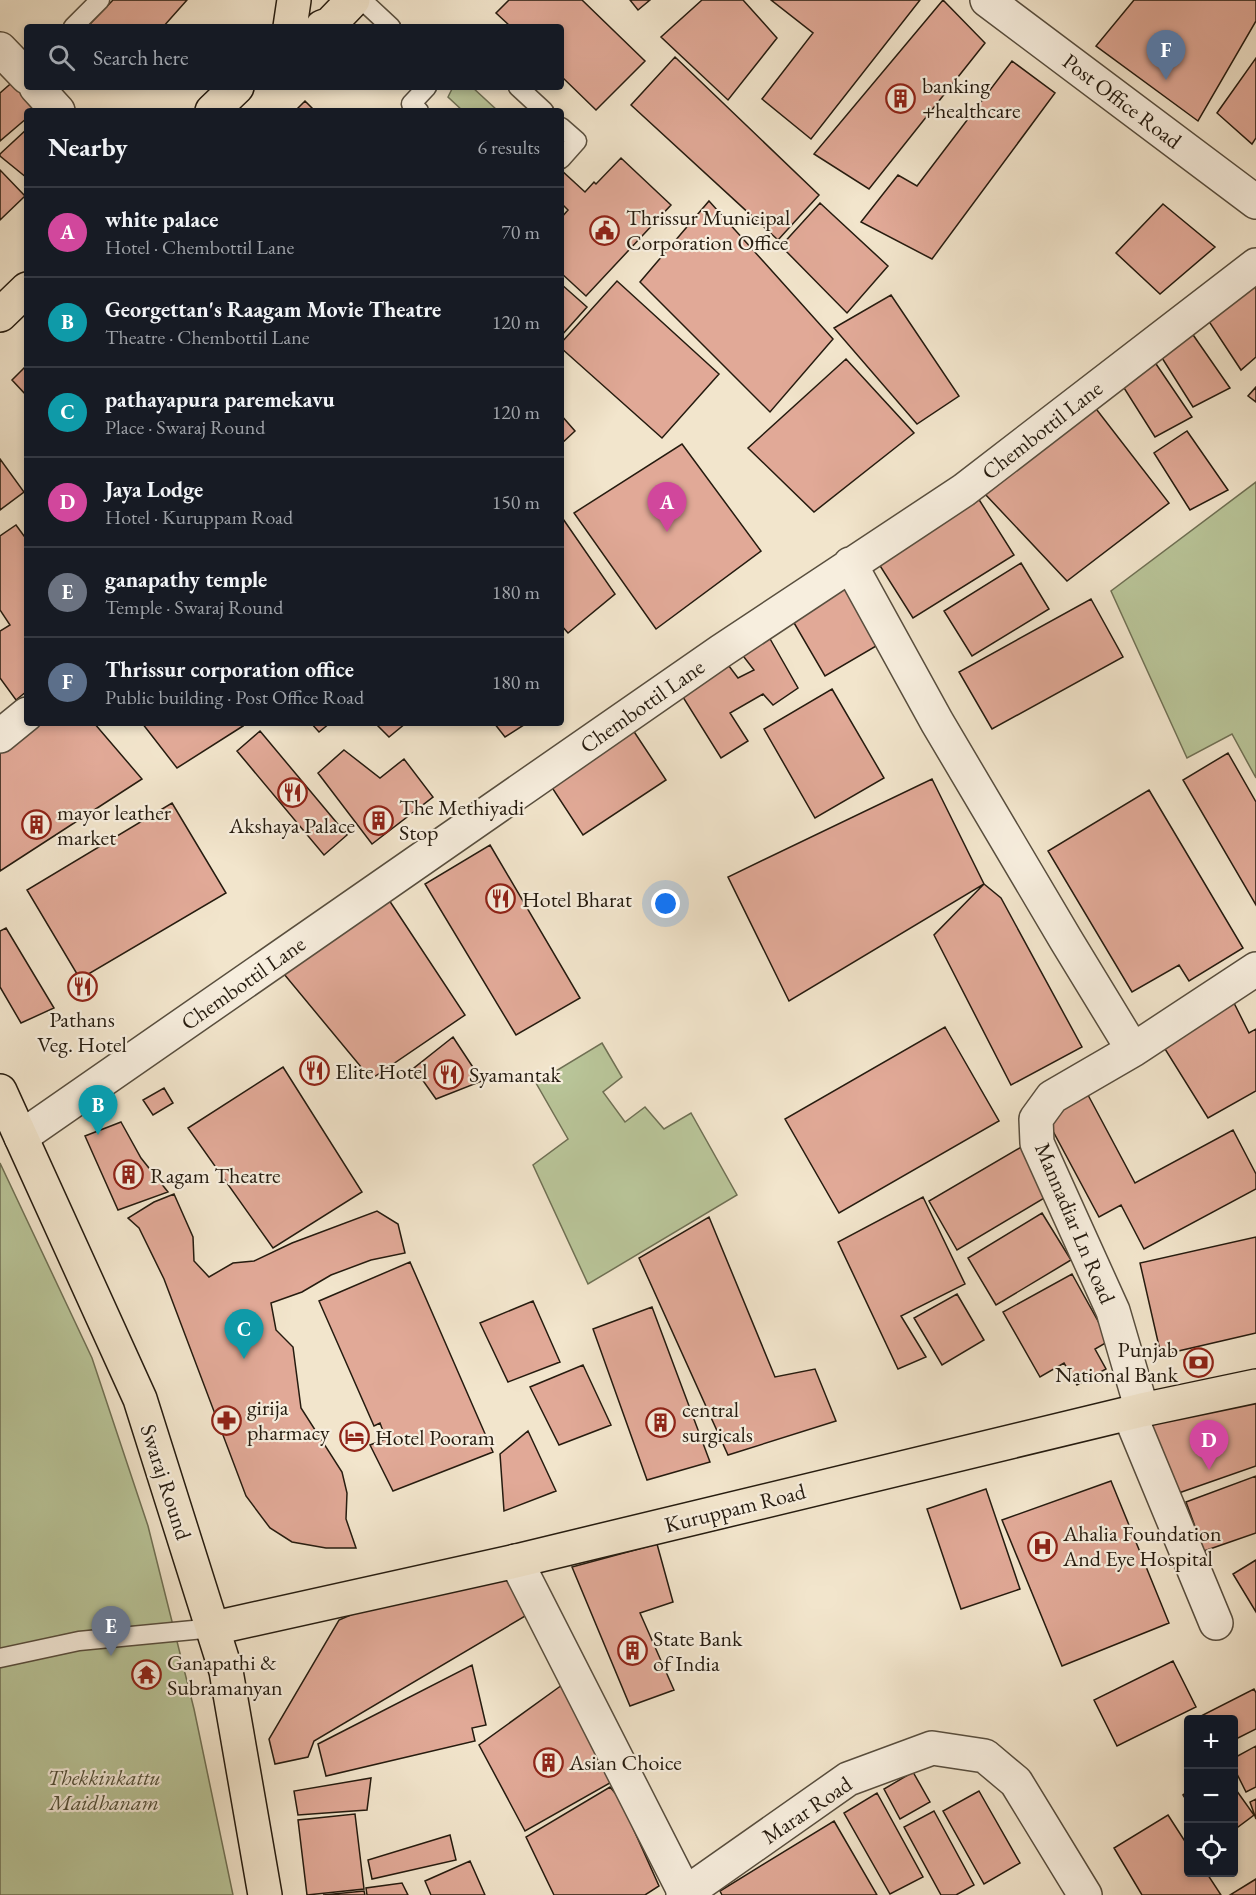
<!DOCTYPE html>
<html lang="en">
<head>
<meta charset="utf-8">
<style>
  :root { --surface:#171b24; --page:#20242c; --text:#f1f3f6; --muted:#9ea1a6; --line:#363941; --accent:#0b8043 }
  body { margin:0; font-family:"EB Garamond",serif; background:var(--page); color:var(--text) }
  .controls { position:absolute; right:18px; bottom:18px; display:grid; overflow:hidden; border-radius:6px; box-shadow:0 3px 9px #0003 }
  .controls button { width:54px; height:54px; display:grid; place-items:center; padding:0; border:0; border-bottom:2px solid var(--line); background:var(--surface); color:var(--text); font:30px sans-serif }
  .you { position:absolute; left:666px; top:904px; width:21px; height:21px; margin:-15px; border:4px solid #fff; border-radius:50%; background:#1a73e8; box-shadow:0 0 0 9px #1a73e833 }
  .badge { display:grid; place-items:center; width:39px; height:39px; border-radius:50%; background:var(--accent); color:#fff; font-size:20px; font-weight:700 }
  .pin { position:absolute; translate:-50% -50px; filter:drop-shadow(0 2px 3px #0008) }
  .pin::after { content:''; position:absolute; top:32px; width:21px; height:18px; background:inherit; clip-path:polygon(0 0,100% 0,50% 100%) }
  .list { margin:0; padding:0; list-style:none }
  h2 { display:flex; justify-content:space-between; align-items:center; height:78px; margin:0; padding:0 24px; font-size:26px }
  h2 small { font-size:20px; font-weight:400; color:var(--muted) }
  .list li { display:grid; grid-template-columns:39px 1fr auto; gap:18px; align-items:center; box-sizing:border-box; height:90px; padding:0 24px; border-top:2px solid var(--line) }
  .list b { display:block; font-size:22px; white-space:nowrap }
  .list p { margin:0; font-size:20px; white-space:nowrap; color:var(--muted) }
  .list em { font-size:20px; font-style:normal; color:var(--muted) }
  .icon { flex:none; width:33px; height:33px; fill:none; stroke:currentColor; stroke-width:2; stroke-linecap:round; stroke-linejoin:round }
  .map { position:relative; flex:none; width:1256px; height:1895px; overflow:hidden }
  .search { position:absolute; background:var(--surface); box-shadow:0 3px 9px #0003; left:24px; top:24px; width:540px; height:66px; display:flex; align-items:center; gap:15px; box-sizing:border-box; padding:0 21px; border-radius:6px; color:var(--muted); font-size:22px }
  .panel { position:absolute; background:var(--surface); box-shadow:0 3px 9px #0003; left:24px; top:108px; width:540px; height:618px; border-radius:6px }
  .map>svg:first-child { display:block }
</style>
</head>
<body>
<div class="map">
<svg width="1256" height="1895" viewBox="0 0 1256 1895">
  <rect width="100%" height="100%" fill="#f2e5cc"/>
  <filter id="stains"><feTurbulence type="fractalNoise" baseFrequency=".00333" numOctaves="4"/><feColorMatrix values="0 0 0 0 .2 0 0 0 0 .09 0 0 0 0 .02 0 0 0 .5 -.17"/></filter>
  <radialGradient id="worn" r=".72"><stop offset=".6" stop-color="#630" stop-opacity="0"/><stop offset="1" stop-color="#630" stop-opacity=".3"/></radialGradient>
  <path fill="#b9c599" stroke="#6f7054" stroke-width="1.5" d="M453 87H472L498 111H463L448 97Z
    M1256 482V778L1232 734 1187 758 1111 591Z
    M602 1043 622 1077 603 1092 625 1122 645 1107 664 1129 691 1113 737 1195 588 1284 533 1165 568 1139 536 1083Z
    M0 1163 92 1358 148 1526 194 1709 233 1895H0Z"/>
  <path fill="#e1a997" stroke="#251b0f" stroke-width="1.5" d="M113 0H187L163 27H94L90 24Z
    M509 0H582L645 61 596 110 561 76V27H511L496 13Z
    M630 0H650L638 10Z
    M702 0H743L777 38 728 100 661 37Z
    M771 0H920L811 139 762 99 813 33Z
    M943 0 985 43 869 189 814 154Z
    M1134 0H1256V21L1198 121 1096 46Z
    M675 57 819 195 778 240 631 105Z
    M1256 58V138L1252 144 1217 113Z
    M1012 61 1055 93 932 259 861 222 898 175 917 186Z
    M16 79 42 106 35 111H27V118L0 141V93Z
    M305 101 315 111H295Z
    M27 129V178L0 156V154Z
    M621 158 671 205 586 296 561 273V218L568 210 561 203V170L585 192 594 182 596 184Z
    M0 170 25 196 0 220Z
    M709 201 833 339 770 412 640 282Z
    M820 203 888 266 847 313 781 246Z
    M1163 204 1215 247 1160 294 1116 253Z
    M1256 280V357L1241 370 1208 320Z
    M617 281 719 374 662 438 561 348V343Z
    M561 284 587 307 561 336Z
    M891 295 959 396 917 424 834 328Z
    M1189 329 1230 388 1193 407 1157 350Z
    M1152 358 1192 417 1155 437 1119 380Z
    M846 359 914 433 814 512 748 448Z
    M27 365V396L12 380Z
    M1256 387V402L1248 396Z
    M1090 401 1169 503 1067 581 985 494Z
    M561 415 575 431 561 444Z
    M1187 431 1228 490 1190 510 1154 453Z
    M682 444 761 551 656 629 574 513Z
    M0 459 24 492 0 510Z
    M978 498 1014 555 913 618 877 561Z
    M561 516 615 594 568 633 561 625Z
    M16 525 27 540V691L16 700 0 678V631L10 625 0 610V536Z
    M1021 563 1049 609 972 656 944 611Z
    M849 583 883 642 825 676 790 616Z
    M1091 599 1123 657 992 729 959 672Z
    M765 630 798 688 773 705 763 694 730 713 748 741 721 758 681 694 723 658 738 678 754 670 737 648Z
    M832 689 884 778 815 818 764 729Z
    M40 723H94L142 779 0 871V752Z
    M142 723H240L243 726 177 768Z
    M311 723H330L319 732Z
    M375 723H406L389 737Z
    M494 723H527L505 737Z
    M629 724 666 780 583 835 549 783Z
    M260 731 347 835 324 855 237 751Z
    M344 750 380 778 404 759 433 797 372 844 318 773Z
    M1228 753 1256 802V905L1183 780Z
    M932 779 984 884 789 1001 728 877Z
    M1149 790 1243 948 1189 981 1179 965 1132 992 1048 851Z
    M172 803 226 893 80 979 27 890Z
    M490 845 580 998 516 1035 425 884Z
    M984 884 1001 898 1082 1047 1011 1085 934 935Z
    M387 897 465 1015 371 1079 279 968Z
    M6 928 54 1008 21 1023 0 987V931Z
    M1232 999 1249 1033 1256 1029V1091L1208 1118 1165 1049Z
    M945 1027 999 1121 839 1213 785 1119Z
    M453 1037 482 1081 436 1099 414 1068Z
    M283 1067 362 1192 273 1248 188 1128Z
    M164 1088 173 1103 153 1115 143 1100Z
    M1088 1095 1135 1183 1233 1130 1256 1174V1189L1144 1249 1121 1205 1099 1217 1046 1118Z
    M121 1122 141 1158 168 1192 118 1210 85 1136Z
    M1023 1146 1051 1194 957 1250 929 1201Z
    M174 1194 193 1237 194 1261 209 1277 233 1263 254 1261 292 1243 377 1211 398 1224 405 1253 371 1260 331 1275 302 1292 271 1303 276 1330 293 1347 301 1408 342 1472 347 1493 346 1519 356 1548H326L292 1542 270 1528 246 1496 164 1279 139 1228 128 1218 154 1202Z
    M923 1197 965 1284 901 1316 926 1357 898 1369 838 1242Z
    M1042 1213 1071 1260 996 1305 968 1258Z
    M709 1217 775 1377 815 1369 836 1421 728 1455 639 1258Z
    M1256 1237V1333L1161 1355 1140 1263Z
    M410 1262 493 1452 393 1491 370 1445 386 1439 380 1423 374 1426 319 1301Z
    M1072 1274 1109 1341 1095 1349 1106 1369 1077 1385 1064 1363 1040 1377 1003 1312Z
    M957 1294 984 1340 942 1365 914 1318Z
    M533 1301 560 1362 508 1382 480 1323Z
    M652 1307 710 1462 647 1480 593 1329Z
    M583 1365 611 1425 559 1445 530 1387Z
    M1256 1393V1466L1173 1495 1145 1420Z
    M528 1431 556 1491 504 1511 500 1454Z
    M1256 1476V1533L1204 1551 1186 1502Z
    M1111 1481 1169 1623 1062 1666 1002 1520Z
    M986 1489 1020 1589 961 1609 927 1509Z
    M657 1544 673 1602 640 1613 674 1690 630 1706 572 1567Z
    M1256 1560V1612L1233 1574Z
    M508 1572 532 1612 314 1741 308 1757 275 1764 269 1739 339 1620 442 1576Z
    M1173 1661 1196 1707 1117 1746 1094 1700Z
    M472 1665 486 1725 472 1728 475 1741 326 1776 318 1744Z
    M562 1685 617 1779 525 1831 479 1745Z
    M1254 1689 1256 1693V1729L1234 1740V1720H1201L1199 1717Z
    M1256 1746V1787L1246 1792 1234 1768V1758Z
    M913 1772 930 1802 900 1819 884 1789Z
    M371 1778 367 1810 298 1815 294 1791Z
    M610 1787 620 1799 659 1886 645 1895H554L526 1837Z
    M1234 1787 1254 1815 1234 1830Z
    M979 1791 1020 1863 984 1884 943 1811Z
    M1188 1791V1803L1183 1795Z
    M877 1793 923 1877 890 1894 844 1813Z
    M1256 1799V1819L1250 1802Z
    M934 1811 974 1885 956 1895H941L904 1827Z
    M355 1814 364 1889 307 1895 298 1820Z
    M1168 1815 1188 1846V1872H1206L1221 1895H1142L1114 1848Z
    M834 1821 877 1895H722L720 1891Z
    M450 1835 456 1860 372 1879 368 1860Z
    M470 1861 485 1895H431L425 1881Z
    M1256 1879V1895H1230Z
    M402 1883 408 1895H367L366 1888Z
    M364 1891 365 1895H323Z"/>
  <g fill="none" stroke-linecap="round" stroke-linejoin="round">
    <defs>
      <path id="service" d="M362 0 391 27
        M73 27 100 0
        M518 87 544 111
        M419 111 411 104 427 87
        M561 127 577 141 561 159
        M0 1658 79 1641 214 1628"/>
      <path id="minor" d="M987 0 1256 202
        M0 49 27 77
        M36 87 58 111
        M850 564 937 722 1066 940 1133 1050
        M0 736 27 714
        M21 1137 721 651 964 490 1256 265
        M1142 1410 1113 1311 1037 1143 1036 1119 1052 1097 1133 1050 1256 969
        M1129 1413 1216 1623
        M516 1561 686 1895"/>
      <path id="tertiary" d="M683 1895 848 1779 932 1748 985 1756 1016 1782 1085 1895"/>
      <path id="primary" d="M290 27 294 0
        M322 27 330 24 353 0
        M212 111 237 87
        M0 315 27 289
        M0 1091 140 1399 226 1671 265 1895
        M214 1628 516 1561 1142 1410 1256 1386"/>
    </defs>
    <use href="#service" stroke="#584e3e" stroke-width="21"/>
    <use href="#minor" stroke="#584e3e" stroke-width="36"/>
    <use href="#tertiary" stroke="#584e3e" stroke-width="36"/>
    <use href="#primary" stroke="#251b0f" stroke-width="36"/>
    <use href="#service" stroke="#f7eede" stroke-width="18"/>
    <use href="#minor" stroke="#f7eede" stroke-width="33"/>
    <use href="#tertiary" stroke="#f7eede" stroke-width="33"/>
    <use href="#primary" stroke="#f2e5cc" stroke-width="33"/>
  </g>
  <defs>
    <symbol id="building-ring" viewBox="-11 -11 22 22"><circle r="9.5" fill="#f7eede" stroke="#8f2418" stroke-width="1.5"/><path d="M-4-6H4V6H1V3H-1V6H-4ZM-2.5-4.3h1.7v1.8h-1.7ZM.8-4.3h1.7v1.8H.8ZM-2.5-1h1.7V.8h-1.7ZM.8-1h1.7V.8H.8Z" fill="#8f2418"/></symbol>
    <symbol id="civic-ring" viewBox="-11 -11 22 22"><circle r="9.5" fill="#f7eede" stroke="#8f2418" stroke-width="1.5"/><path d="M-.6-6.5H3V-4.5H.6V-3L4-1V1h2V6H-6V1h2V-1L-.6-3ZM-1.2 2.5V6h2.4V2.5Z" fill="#8f2418"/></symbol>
    <symbol id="restaurant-ring" viewBox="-11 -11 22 22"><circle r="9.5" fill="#f7eede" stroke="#8f2418" stroke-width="1.5"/><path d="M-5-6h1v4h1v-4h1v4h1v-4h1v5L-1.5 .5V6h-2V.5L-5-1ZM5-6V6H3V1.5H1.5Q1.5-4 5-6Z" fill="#8f2418"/></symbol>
    <symbol id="bank-ring" viewBox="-11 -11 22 22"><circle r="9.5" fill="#f7eede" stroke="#8f2418" stroke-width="1.5"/><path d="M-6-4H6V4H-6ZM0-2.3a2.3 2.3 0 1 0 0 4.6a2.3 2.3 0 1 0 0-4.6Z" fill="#8f2418"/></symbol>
    <symbol id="pharmacy-ring" viewBox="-11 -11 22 22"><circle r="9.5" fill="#f7eede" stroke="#8f2418" stroke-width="1.5"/><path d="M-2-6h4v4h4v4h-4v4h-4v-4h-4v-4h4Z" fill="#8f2418"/></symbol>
    <symbol id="hotel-ring" viewBox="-11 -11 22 22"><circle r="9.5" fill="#f7eede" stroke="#8f2418" stroke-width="1.5"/><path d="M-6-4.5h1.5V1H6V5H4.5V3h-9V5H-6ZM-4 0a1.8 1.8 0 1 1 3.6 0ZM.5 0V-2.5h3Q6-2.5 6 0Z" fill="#8f2418"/></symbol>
    <symbol id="hospital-ring" viewBox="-11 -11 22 22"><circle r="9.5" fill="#f7eede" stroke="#8f2418" stroke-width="1.5"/><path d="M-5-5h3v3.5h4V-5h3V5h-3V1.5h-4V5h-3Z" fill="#8f2418"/></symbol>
    <symbol id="temple-ring" viewBox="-11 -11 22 22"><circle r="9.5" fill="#f7eede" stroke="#8f2418" stroke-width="1.5"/><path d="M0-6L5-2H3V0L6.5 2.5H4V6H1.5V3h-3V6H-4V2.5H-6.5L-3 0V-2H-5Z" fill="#8f2418"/></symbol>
  </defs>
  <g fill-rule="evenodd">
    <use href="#building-ring" x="884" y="82" width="33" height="33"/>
    <use href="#civic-ring" x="588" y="214" width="33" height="33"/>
    <use href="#restaurant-ring" x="276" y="776" width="33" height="33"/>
    <use href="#building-ring" x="362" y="804" width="33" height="33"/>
    <use href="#building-ring" x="20" y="808" width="33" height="33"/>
    <use href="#restaurant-ring" x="484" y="882" width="33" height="33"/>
    <use href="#restaurant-ring" x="66" y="970" width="33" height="33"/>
    <use href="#restaurant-ring" x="298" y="1054" width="33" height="33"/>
    <use href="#restaurant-ring" x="432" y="1058" width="33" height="33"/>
    <use href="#building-ring" x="112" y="1158" width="33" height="33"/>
    <use href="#bank-ring" x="1182" y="1346" width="33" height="33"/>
    <use href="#pharmacy-ring" x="210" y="1404" width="33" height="33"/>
    <use href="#building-ring" x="644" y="1406" width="33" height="33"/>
    <use href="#hotel-ring" x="338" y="1420" width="33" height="33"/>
    <use href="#hospital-ring" x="1026" y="1530" width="33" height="33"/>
    <use href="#building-ring" x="616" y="1634" width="33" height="33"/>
    <use href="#temple-ring" x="130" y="1658" width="33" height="33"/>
    <use href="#building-ring" x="532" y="1746" width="33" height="33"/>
  </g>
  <g text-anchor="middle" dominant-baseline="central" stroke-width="4.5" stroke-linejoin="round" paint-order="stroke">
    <g font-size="22" fill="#251b0f" stroke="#f7eede" text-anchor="start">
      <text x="922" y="85">banking<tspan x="922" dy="25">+healthcare</tspan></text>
      <text x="626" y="217">Thrissur Municipal<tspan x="626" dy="25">Corporation Office</tspan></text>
      <text x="399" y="807">The Methiyadi<tspan x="399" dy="25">Stop</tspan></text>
      <text x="57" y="812">mayor leather<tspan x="57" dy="25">market</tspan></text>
      <text x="292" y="825" text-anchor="middle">Akshaya Palace</text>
      <text x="522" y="899">Hotel Bharat</text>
      <text x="82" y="1019" text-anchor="middle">Pathans<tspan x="82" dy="25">Veg. Hotel</tspan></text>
      <text x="335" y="1071">Elite Hotel</text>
      <text x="469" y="1074">Syamantak</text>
      <text x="150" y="1175">Ragam Theatre</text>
      <text x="1178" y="1349" text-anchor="end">Punjab<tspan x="1178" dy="25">National Bank</tspan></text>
      <text x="247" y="1407">girija<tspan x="247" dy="25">pharmacy</tspan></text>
      <text x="682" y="1409">central<tspan x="682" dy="25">surgicals</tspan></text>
      <text x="375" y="1437">Hotel Pooram</text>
      <text x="1063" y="1533">Ahalia Foundation<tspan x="1063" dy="25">And Eye Hospital</tspan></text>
      <text x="653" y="1638">State Bank<tspan x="653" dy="25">of India</tspan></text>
      <text x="167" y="1662">Ganapathi &amp;<tspan x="167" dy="25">Subramanyan</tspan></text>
      <text x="569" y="1762">Asian Choice</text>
    </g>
    <g font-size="22" fill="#251b0f" stroke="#f7eede">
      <text transform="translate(1122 101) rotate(37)">Post Office Road</text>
      <text transform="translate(1042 430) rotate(-38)">Chembottil Lane</text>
      <text transform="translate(642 706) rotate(-35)">Chembottil Lane</text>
      <text transform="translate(243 983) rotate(-35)">Chembottil Lane</text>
      <text transform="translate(1075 1223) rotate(67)">Mannadiar Ln Road</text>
      <text transform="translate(166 1482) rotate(72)">Swaraj Round</text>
      <text transform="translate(735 1508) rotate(-14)">Kuruppam Road</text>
      <text transform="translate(807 1810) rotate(-34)">Marar Road</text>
    </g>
    <g font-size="22" font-style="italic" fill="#514e38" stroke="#f7eede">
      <text x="104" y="1777">Thekkinkattu<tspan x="104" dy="25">Maidhanam</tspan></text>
    </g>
  </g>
  <rect width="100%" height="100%" filter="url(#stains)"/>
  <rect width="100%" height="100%" fill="url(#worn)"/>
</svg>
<div class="controls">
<button>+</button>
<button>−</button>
<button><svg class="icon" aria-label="locate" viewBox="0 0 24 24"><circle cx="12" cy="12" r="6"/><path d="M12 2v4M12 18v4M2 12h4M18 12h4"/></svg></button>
</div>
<div class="you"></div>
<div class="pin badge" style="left:667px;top:532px;background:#d1479c">A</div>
<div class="pin badge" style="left:98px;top:1135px;background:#0f9aa8">B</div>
<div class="pin badge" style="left:244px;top:1359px;background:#0f9aa8">C</div>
<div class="pin badge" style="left:1209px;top:1470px;background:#d1479c">D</div>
<div class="pin badge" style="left:111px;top:1656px;background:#6b7280">E</div>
<div class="pin badge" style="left:1166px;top:80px;background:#5c6f8a">F</div>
<div class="search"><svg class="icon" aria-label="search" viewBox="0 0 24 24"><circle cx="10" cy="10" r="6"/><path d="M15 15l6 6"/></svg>Search here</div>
<section class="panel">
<h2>Nearby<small>6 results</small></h2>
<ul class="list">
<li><span class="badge" style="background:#d1479c">A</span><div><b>white palace</b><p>Hotel · Chembottil Lane</p></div><em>70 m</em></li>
<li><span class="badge" style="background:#0f9aa8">B</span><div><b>Georgettan's Raagam Movie Theatre</b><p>Theatre · Chembottil Lane</p></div><em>120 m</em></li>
<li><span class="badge" style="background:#0f9aa8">C</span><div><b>pathayapura paremekavu</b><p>Place · Swaraj Round</p></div><em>120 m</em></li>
<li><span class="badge" style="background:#d1479c">D</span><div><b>Jaya Lodge</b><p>Hotel · Kuruppam Road</p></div><em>150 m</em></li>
<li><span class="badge" style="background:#6b7280">E</span><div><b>ganapathy temple</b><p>Temple · Swaraj Round</p></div><em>180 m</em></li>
<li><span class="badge" style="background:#5c6f8a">F</span><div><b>Thrissur corporation office</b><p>Public building · Post Office Road</p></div><em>180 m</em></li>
</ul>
</section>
</div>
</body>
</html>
